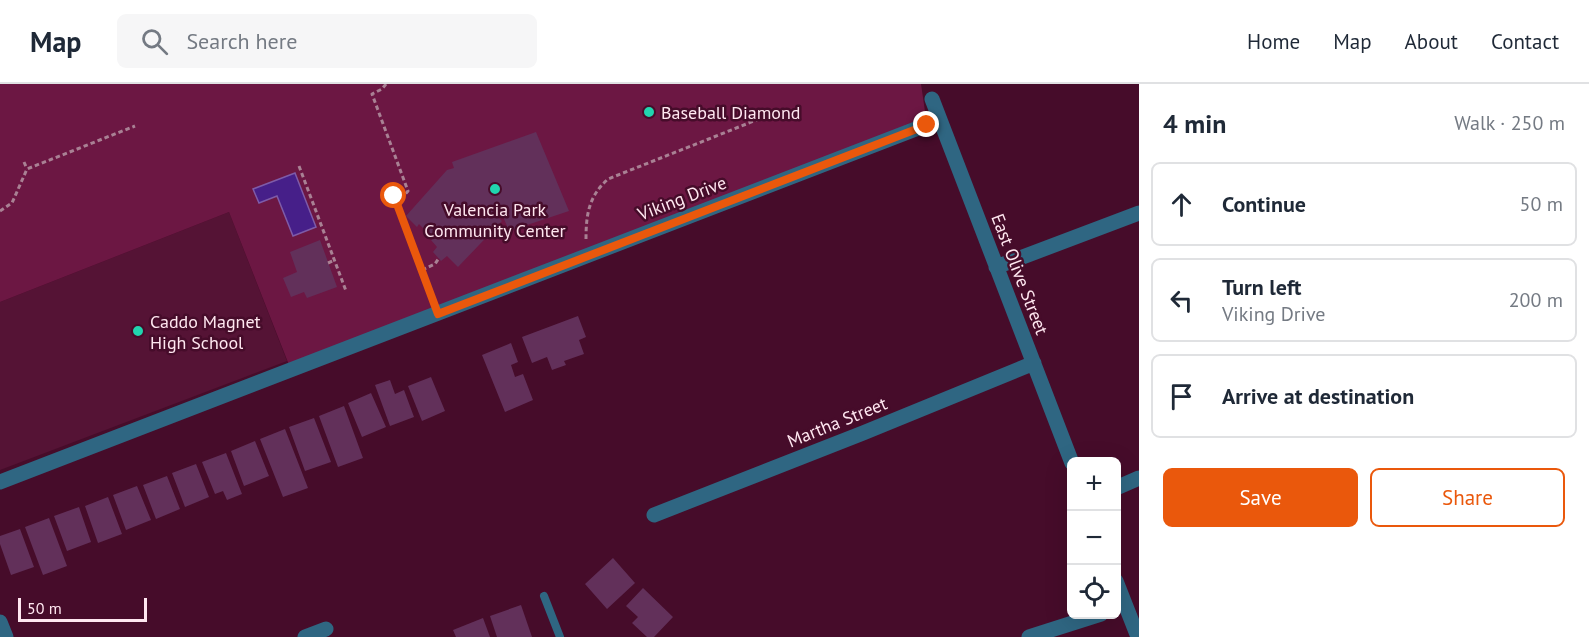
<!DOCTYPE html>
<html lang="en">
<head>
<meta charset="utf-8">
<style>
  :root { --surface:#fff; --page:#f6f6f7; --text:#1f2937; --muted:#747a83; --line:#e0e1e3; --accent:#ea580c }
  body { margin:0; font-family:"PT Sans",sans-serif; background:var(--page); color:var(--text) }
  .controls { position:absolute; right:18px; bottom:18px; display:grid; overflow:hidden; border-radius:9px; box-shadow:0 6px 24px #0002 }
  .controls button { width:54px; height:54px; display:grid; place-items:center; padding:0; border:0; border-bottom:2px solid var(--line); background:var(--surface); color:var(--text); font:30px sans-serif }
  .scale { position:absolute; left:18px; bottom:15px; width:129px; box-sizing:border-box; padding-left:6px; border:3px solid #ffe7f0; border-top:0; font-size:16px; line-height:21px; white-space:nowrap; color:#ffe7f0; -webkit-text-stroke:4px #460c2a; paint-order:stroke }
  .stop { position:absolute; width:18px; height:18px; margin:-14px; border:4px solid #ea580c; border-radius:50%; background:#fff }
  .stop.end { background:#ea580c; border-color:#fff; box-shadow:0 2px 6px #0008 }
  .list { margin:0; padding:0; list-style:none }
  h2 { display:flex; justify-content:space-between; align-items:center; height:78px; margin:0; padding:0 24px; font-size:26px }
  h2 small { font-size:20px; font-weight:400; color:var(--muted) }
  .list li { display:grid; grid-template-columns:39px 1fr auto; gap:18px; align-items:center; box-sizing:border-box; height:84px; margin:0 12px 12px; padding:0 12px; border:2px solid var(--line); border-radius:9px }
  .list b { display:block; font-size:22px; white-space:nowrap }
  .list p { margin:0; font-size:20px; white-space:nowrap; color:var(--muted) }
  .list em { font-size:20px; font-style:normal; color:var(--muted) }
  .actions { display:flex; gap:12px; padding:18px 24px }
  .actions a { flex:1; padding:14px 0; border:2px solid var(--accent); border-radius:9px; text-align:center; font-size:21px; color:var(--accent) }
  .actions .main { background:var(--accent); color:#fff }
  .icon { flex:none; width:33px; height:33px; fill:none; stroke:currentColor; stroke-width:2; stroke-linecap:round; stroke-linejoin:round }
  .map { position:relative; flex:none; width:1139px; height:553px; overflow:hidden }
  header { display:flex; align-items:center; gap:36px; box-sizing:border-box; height:84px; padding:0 30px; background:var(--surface); border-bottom:2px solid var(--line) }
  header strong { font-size:28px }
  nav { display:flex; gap:33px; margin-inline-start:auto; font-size:21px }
  .search { width:420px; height:54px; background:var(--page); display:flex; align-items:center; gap:15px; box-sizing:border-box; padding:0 21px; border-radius:9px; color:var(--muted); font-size:22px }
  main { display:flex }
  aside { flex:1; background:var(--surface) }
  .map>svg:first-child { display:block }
</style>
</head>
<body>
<header>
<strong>Map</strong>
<div class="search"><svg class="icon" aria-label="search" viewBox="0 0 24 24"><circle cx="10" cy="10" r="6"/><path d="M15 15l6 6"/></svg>Search here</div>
<nav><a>Home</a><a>Map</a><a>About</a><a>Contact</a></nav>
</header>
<main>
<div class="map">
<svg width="1139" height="553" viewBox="0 0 1139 553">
  <rect width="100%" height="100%" fill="#460c2a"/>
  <path fill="#551335" d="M229 128 287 277 0 386V218Z"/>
  <path fill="#6c1743" d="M0 0H921L927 41 291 286 229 128 0 218Z"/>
  <path fill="#461f89" stroke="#7e5ba8" stroke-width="1.5" d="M295 89 316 143 293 152 277 112 259 119 253 105Z"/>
  <path fill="#62305a" d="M536 48 569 127 509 147 500 125 492 128 502 137 458 183 447 172 441 177 433 168 437 163 431 156 433 154 419 140 417 143 406 132 447 86 454 84 452 78Z
    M320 156 337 203 307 214 304 208 291 213 283 194 297 188 290 168Z
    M578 232 586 253 579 256 584 270 564 277 566 281 552 286 547 273 532 279 522 253Z
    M511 259 518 278 511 281 515 293 523 290 533 316 505 328 482 271Z
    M431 293 445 327 422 337 408 302Z
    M390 296 395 310 404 306 414 333 390 342 375 301Z
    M371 309 386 343 362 353 348 319Z
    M344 322 363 374 338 383 319 332Z
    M314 334 331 378 305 387 289 343Z
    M285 345 308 404 283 413 260 355Z
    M255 357 269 392 244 402 231 367Z
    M226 369 242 410 227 416 223 407 215 410 202 378Z
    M196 380 209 413 185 423 172 389Z
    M167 392 180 425 156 435 143 401Z
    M137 402 151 436 126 446 113 411Z
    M108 413 122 450 98 459 85 422Z
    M79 423 91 458 67 467 54 432Z
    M49 434 67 482 43 491 25 443Z
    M20 445 34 483 11 491 0 460V452Z
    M613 474 635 499 607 525 585 500Z
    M643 504 673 533 654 553H647L632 539 638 533 626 522Z
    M521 521 532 553H497L490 532Z
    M483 534 490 553H456L453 546Z"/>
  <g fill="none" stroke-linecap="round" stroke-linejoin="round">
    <path stroke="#a98194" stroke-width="3" stroke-dasharray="4.5 3" stroke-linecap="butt" d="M386 0 382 5 372 10 408 107 397 120
      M24 78 27 85
      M299 82 346 207
      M394 112 433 214
      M0 127 12 119 27 85 135 42
      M586 155C586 130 589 112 608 95L764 33
      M328 179 335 176
      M422 186 435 180 439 174"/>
    <path stroke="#2f6682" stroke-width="8" d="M544 512 560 553"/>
    <path stroke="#2f6682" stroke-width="15" d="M932 15 1072 379
      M996 183 1139 129
      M0 398 939 36
      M1116 404 1139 394
      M654 431 863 349 1034 279
      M1116 497 1138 553
      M0 538 6 553
      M305 553 326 545
      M1029 553 1101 530"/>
  </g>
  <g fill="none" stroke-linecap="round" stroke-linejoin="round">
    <path stroke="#ea580c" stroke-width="8" d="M394 112 438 230 927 41"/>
  </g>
  <g fill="#21d5af" stroke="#460c2a" stroke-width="2">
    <circle cx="649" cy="28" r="6"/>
    <circle cx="495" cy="105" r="6"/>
    <circle cx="138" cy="247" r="6"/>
  </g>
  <g text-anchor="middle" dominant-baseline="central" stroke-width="5" stroke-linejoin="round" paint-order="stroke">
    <g font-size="18" fill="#ffe7f0" stroke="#460c2a" text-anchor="start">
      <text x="661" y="28">Baseball Diamond</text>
      <text x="495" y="125" text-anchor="middle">Valencia Park<tspan x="495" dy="21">Community Center</tspan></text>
      <text x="150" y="237">Caddo Magnet<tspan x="150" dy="21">High School</tspan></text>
    </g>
    <g font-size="18" fill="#ffe7f0" stroke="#460c2a">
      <text transform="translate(682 114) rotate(-21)">Viking Drive</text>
      <text transform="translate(1020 190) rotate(69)">East Olive Street</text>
      <text transform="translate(837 338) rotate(-22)">Martha Street</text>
    </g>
  </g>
</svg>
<div class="controls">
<button>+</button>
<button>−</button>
<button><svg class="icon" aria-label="locate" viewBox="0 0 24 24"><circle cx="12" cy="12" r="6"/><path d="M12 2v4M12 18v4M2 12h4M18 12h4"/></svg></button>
</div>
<div class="scale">50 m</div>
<div class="stop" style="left:394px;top:112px"></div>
<div class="stop end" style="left:927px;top:41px"></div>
</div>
<aside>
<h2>4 min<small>Walk · 250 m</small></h2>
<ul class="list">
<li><svg class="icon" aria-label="ahead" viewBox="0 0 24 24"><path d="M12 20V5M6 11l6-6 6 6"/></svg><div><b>Continue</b></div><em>50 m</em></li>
<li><svg class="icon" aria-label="left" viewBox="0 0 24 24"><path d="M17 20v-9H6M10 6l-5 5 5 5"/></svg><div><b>Turn left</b><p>Viking Drive</p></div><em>200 m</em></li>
<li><svg class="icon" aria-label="arrive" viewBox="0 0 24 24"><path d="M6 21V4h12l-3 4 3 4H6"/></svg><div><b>Arrive at destination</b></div></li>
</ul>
<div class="actions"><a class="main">Save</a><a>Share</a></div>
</aside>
</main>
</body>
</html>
